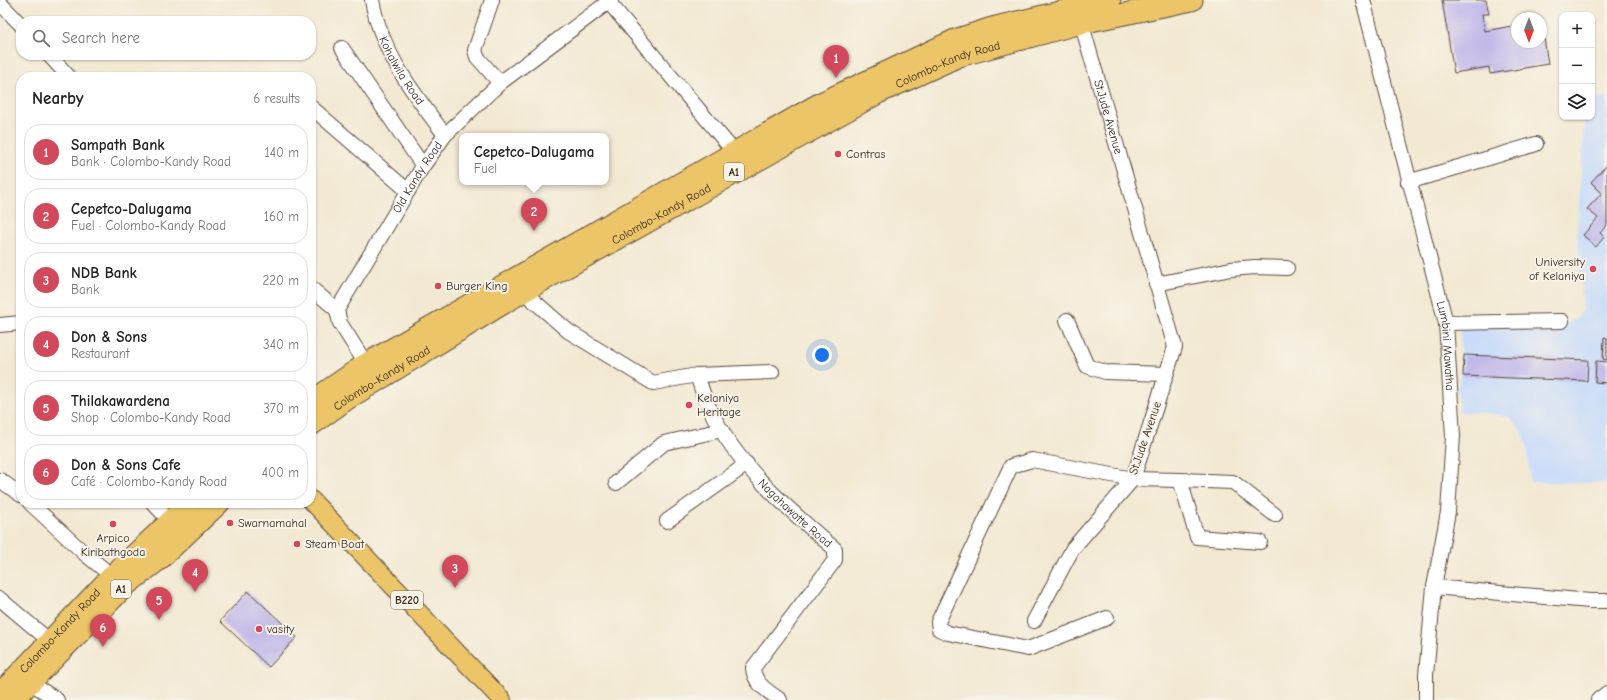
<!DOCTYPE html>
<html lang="en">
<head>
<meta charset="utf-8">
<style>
  :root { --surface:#fff; --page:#f6f6f6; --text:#222; --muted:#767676; --line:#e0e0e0; --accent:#d1495b }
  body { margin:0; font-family:"Comic Neue",sans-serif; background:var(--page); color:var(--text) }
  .controls { position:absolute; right:12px; top:12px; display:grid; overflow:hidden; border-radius:8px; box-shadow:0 1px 3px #0004 }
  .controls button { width:36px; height:36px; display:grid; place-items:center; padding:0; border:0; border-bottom:1px solid var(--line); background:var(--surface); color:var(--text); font:20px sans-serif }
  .compass { position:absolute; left:1511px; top:12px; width:36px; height:36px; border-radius:50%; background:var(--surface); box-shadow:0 1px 3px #0004; rotate:180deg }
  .you { position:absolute; left:822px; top:355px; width:14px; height:14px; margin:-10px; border:3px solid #fff; border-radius:50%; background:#1a73e8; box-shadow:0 0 0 6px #1a73e833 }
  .badge { display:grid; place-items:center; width:26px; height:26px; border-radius:50%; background:var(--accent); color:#fff; font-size:13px; font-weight:700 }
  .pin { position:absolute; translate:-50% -33px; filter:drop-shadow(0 1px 2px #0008) }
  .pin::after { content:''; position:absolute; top:21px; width:14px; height:12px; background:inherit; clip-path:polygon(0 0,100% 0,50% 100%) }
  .popup { position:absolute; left:459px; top:133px; width:150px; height:52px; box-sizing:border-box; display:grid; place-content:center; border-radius:8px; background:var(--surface); filter:drop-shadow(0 1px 3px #0005); font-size:13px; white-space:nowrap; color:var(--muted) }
  .popup b { font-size:15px; color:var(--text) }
  .popup::after { content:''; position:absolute; left:50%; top:100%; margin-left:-8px; border:8px solid transparent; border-top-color:var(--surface) }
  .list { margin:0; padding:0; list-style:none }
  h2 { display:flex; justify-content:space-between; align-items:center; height:52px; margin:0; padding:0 16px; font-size:17px }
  h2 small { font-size:13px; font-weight:400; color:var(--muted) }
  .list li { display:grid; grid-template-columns:26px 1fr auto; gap:12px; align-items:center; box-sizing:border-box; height:56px; margin:0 8px 8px; padding:0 8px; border:1px solid var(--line); border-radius:16px }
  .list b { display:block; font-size:15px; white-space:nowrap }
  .list p { margin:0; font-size:13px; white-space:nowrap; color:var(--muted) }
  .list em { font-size:13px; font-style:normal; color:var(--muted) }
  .icon { flex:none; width:22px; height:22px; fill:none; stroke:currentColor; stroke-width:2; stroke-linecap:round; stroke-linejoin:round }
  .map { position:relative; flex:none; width:1607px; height:700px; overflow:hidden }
  .search { position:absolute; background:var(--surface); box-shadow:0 1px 3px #0004; left:16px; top:16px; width:300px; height:44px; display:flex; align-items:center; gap:10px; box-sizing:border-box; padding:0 14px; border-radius:16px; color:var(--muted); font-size:15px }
  .panel { position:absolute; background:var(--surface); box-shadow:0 1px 3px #0004; left:16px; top:72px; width:300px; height:436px; border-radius:16px }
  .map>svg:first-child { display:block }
</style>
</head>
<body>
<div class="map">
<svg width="1607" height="700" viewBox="0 0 1607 700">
  <rect width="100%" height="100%" fill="#f7f3e8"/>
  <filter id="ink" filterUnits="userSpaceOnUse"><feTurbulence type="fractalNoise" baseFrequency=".025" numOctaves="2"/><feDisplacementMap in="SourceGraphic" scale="8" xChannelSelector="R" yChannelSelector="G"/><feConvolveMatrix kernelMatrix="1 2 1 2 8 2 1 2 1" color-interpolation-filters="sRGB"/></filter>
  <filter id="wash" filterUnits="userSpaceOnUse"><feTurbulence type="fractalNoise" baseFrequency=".012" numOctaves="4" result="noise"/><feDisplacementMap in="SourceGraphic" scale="16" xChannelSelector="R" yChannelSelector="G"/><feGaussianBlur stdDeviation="0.9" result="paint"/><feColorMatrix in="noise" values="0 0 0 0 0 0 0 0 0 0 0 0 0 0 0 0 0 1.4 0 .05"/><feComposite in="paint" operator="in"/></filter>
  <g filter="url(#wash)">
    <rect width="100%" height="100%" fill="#f3e9d3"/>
    <path fill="#c9dcf9" d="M1607 97V483L1530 482 1527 446 1522 431 1509 417 1486 413 1459 412 1457 388 1461 378 1460 325 1567 323 1578 318 1583 308 1577 230 1585 117H1592V99Z"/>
    <g id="blocks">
      <path fill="#c2b9e9" d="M1442 0H1486L1489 14H1482L1485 31 1517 25V42H1541L1542 25 1548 64 1490 74 1489 67 1454 73Z
        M1607 165V225L1600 233 1604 237 1596 247 1583 235 1598 218 1587 209 1602 193 1591 182Z
        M1604 337 1607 338V360L1603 359Z
        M1464 355 1588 360 1587 381 1463 376Z
        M1596 361 1607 362V383L1595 382Z
        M248 591 297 637 269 667 220 621Z"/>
    </g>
  </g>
  <g filter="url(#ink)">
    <use href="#blocks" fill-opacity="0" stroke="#574739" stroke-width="1"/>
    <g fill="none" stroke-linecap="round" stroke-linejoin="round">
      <defs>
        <g id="minor">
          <path id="s1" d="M372 0C381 52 414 94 445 135"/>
          <path d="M492 0 475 50 477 57 500 83"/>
          <path d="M607 0 740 159"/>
          <path id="s2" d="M1363 0 1446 323 1453 436 1448 512 1434 587 1426 675V700"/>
          <path d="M0 3 21 25"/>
          <path id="s3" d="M1079 15 1175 347 1133 479 1032 460 1011 466 938 622 939 629 948 633 1028 649 1107 618"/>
          <path d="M342 48 423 166"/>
          <path d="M49 55 69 77"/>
          <path d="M311 107 408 191"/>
          <path d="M1408 182 1536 144"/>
          <path d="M1156 284 1231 269 1255 267 1287 268"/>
          <path d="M517 286 568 331 653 383 697 375 772 372"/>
          <path d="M311 288 337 310"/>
          <path d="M1067 320 1087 366 1105 372 1166 374"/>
          <path d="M1446 323 1562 321"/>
          <path d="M0 325 21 323"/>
          <path id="s4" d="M366 364 340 323 337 310 423 166 445 135 500 83 611 0"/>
          <path id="s5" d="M697 375C701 386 704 399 710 409 735 464 790 511 835 549V560L753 668C754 684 768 691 780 700"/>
          <path d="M0 480 21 495"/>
          <path d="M1180 480 1233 482 1275 515"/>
          <path d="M616 483 664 443 722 430"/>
          <path d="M30 503 84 553 112 576"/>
          <path d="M153 503 170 521"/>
          <path d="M667 521 747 464"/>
          <path d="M1434 587 1590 601H1607"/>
          <path d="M0 599 51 642"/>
          <path d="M1034 621 1073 548 1133 479 1180 480 1197 537 1260 542"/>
          <path d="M31 683 57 700"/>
          <path d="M1598 700 1607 693"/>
        </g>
        <path id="major" d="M311 500 502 700"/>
        <g id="highway">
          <path d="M311 402 366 364 819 104 955 40 992 28 1110 0"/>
          <path id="s6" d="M311 425 347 399 522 292 878 93 959 56 1081 23 1192 0"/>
          <path id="s7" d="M0 694 112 576 190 503"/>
          <path d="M13 700 125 586 161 558 219 503"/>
        </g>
      </defs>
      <use href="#minor" stroke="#574739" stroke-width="16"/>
      <use href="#major" stroke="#574739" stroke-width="20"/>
      <use href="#highway" stroke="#574739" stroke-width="23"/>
      <use href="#minor" stroke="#fff" stroke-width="14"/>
      <use href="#major" stroke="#ecc569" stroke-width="18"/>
      <use href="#highway" stroke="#ecc569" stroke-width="21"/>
    </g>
  </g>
  <g fill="#d1495b" stroke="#f7f3e8" stroke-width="1.5">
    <circle cx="838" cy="154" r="4"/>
    <circle cx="1593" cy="269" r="4"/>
    <circle cx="438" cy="286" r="4"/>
    <circle cx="689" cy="405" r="4"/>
    <circle cx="230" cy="523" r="4"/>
    <circle cx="113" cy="524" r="4"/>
    <circle cx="297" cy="544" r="4"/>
    <circle cx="259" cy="629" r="4"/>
  </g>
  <g text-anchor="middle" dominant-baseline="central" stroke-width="4" stroke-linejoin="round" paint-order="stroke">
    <g fill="#f7f3e8" stroke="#73665b" stroke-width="1">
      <rect x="724" y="163" width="20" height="18" rx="3"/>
      <rect x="111" y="580" width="20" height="18" rx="3"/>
      <rect x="391" y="591" width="32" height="18" rx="3"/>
    </g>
    <g font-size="11" font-weight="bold" fill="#3b2a1e">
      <text x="734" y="172">A1</text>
      <text x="121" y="589">A1</text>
      <text x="407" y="600">B220</text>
    </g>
    <g font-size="12" fill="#3b2a1e" stroke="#f7f3e8">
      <text stroke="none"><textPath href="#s6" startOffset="733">Colombo-Kandy Road</textPath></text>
      <text stroke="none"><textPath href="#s1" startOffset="77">Kohalwila Road</textPath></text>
      <text stroke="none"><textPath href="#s3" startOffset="106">St.Jude Avenue</textPath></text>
      <text stroke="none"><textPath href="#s4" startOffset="217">Old Kandy Road</textPath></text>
      <text stroke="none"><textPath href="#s6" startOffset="409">Colombo-Kandy Road</textPath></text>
      <text stroke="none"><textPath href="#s2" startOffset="356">Lumbini Mawatha</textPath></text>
      <text stroke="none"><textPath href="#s6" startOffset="85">Colombo-Kandy Road</textPath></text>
      <text transform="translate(1145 438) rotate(-71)">St.Jude Avenue</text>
      <text stroke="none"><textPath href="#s5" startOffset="172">Nagahawatte Road</textPath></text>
      <text stroke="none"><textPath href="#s7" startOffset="87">Colombo-Kandy Road</textPath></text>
    </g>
    <g font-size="12" fill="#3b2a1e" stroke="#f7f3e8" text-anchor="start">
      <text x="846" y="154">Contras</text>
      <text x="1585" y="262" text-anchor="end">University<tspan x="1585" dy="14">of Kelaniya</tspan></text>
      <text x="446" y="286">Burger King</text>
      <text x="697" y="398">Kelaniya<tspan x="697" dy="14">Heritage</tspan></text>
      <text x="238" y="523">Swarnamahal</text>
      <text x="113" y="538" text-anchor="middle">Arpico<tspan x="113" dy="14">Kiribathgoda</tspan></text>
      <text x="305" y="544">Steam Boat</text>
      <text x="267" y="629">vasity</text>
    </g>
  </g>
</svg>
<div class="controls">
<button>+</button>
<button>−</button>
<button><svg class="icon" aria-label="layers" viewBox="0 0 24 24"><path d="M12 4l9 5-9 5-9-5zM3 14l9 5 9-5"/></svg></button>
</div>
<svg class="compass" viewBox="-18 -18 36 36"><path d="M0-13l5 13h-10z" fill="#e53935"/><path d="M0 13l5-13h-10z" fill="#767676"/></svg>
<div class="you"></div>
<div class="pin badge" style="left:836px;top:78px">1</div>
<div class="pin badge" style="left:534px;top:231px">2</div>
<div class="popup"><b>Cepetco-Dalugama</b>Fuel</div>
<div class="pin badge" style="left:455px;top:588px">3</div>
<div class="pin badge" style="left:195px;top:592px">4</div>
<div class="pin badge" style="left:159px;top:620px">5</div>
<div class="pin badge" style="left:103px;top:647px">6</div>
<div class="search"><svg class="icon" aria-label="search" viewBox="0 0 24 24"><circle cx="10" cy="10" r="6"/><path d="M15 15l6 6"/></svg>Search here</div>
<section class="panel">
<h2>Nearby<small>6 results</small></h2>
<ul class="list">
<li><span class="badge">1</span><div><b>Sampath Bank</b><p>Bank · Colombo-Kandy Road</p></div><em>140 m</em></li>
<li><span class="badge">2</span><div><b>Cepetco-Dalugama</b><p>Fuel · Colombo-Kandy Road</p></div><em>160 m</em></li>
<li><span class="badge">3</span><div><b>NDB Bank</b><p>Bank</p></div><em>220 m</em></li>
<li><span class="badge">4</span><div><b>Don &amp; Sons</b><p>Restaurant</p></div><em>340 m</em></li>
<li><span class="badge">5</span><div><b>Thilakawardena</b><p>Shop · Colombo-Kandy Road</p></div><em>370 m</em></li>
<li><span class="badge">6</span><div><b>Don &amp; Sons Cafe</b><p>Café · Colombo-Kandy Road</p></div><em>400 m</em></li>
</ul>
</section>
</div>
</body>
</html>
